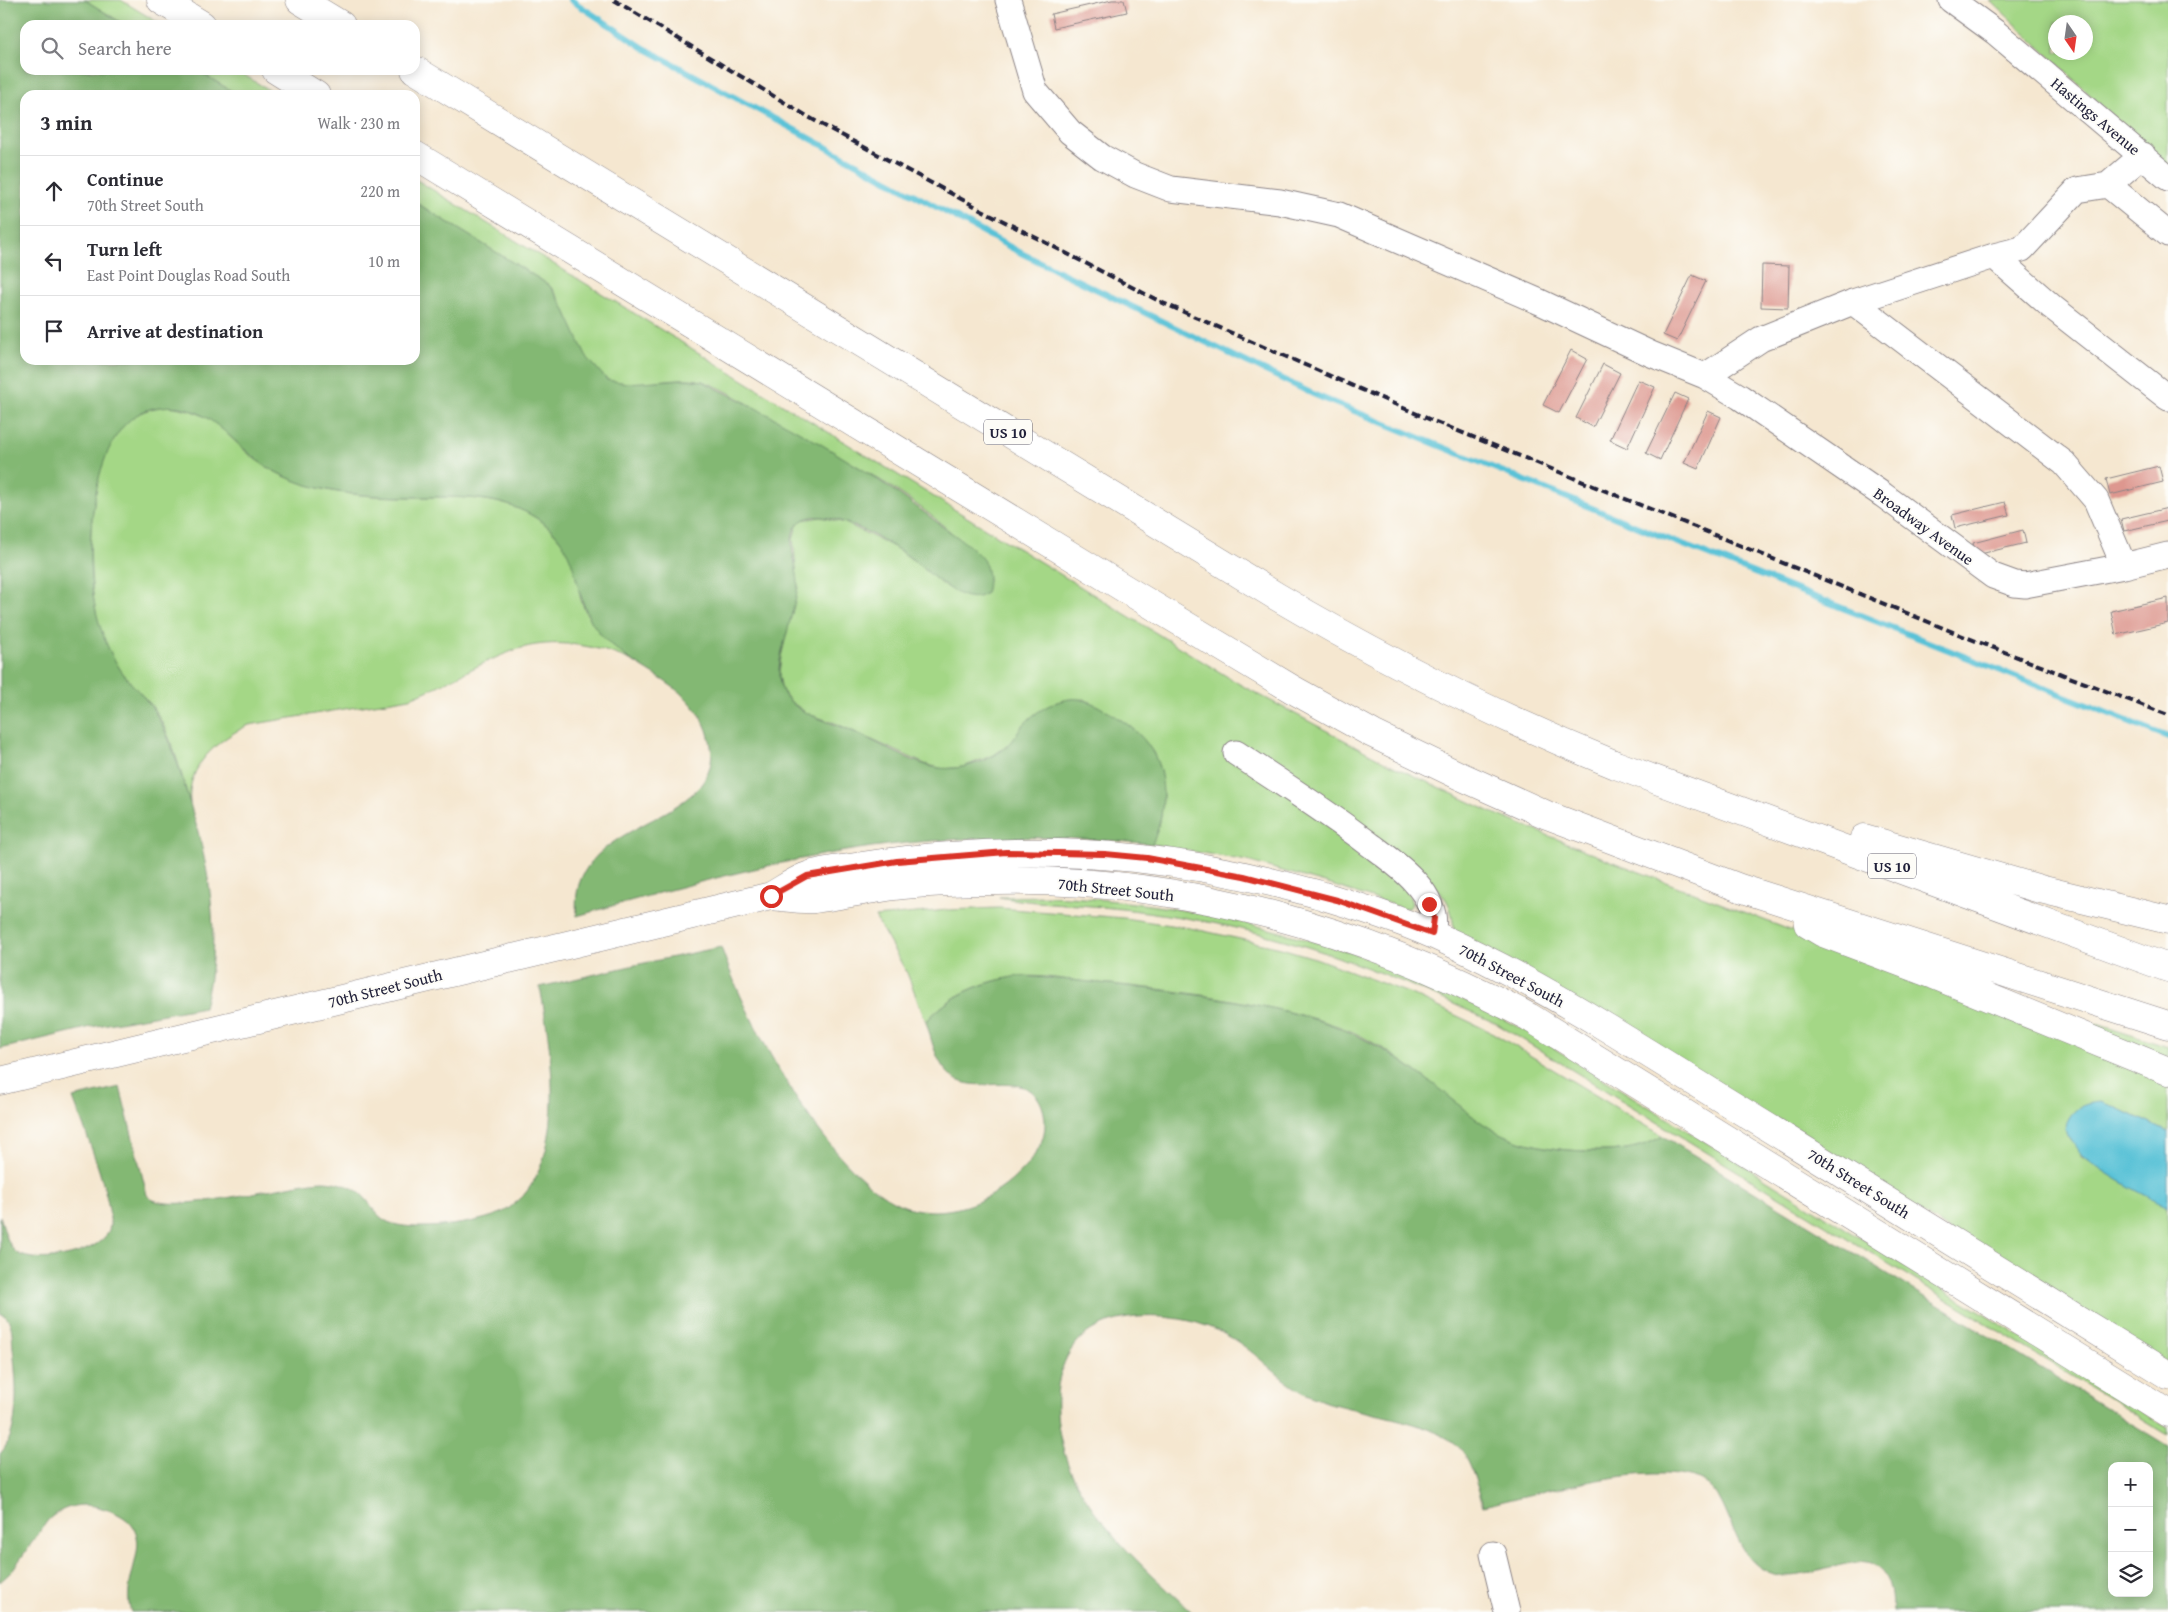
<!DOCTYPE html>
<html lang="en">
<head>
<meta charset="utf-8">
<style>
  :root { --surface:#fff; --page:#f2f2f3; --text:#2b2b33; --muted:#7c7c81; --line:#e1e1e2 }
  body { margin:0; font-family:"Gentium Book Plus",serif; background:var(--page); color:var(--text) }
  .controls { position:absolute; right:15px; bottom:15px; display:grid; overflow:hidden; border-radius:10px; box-shadow:0 2px 12px #0003 }
  .controls button { width:45px; height:45px; display:grid; place-items:center; padding:0; border:0; border-bottom:1px solid var(--line); background:var(--surface); color:var(--text); font:25px sans-serif }
  .compass { position:absolute; left:2048px; top:15px; width:45px; height:45px; border-radius:50%; background:var(--surface); box-shadow:0 2px 12px #0003; rotate:167deg }
  .stop { position:absolute; width:15px; height:15px; margin:-11px; border:4px solid #d93025; border-radius:50%; background:#fff }
  .stop.end { background:#d93025; border-color:#fff; box-shadow:0 1px 5px #0008 }
  .list { margin:0; padding:0; list-style:none }
  h2 { display:flex; justify-content:space-between; align-items:center; height:65px; margin:0; padding:0 20px; font-size:21px }
  h2 small { font-size:16px; font-weight:400; color:var(--muted) }
  .list li { display:grid; grid-template-columns:32px 1fr auto; gap:15px; align-items:center; box-sizing:border-box; height:70px; padding:0 20px; border-top:1px solid var(--line) }
  .list b { display:block; font-size:19px; white-space:nowrap }
  .list p { margin:0; font-size:16px; white-space:nowrap; color:var(--muted) }
  .list em { font-size:16px; font-style:normal; color:var(--muted) }
  .icon { flex:none; width:28px; height:28px; fill:none; stroke:currentColor; stroke-width:2; stroke-linecap:round; stroke-linejoin:round }
  .map { position:relative; flex:none; width:2168px; height:1612px; overflow:hidden }
  .search { position:absolute; background:var(--surface); box-shadow:0 2px 12px #0003; left:20px; top:20px; width:400px; height:55px; display:flex; align-items:center; gap:12px; box-sizing:border-box; padding:0 18px; border-radius:15px; color:var(--muted); font-size:19px }
  .panel { position:absolute; background:var(--surface); box-shadow:0 2px 12px #0003; left:20px; top:90px; width:400px; height:275px; border-radius:15px }
  .map>svg:first-child { display:block }
</style>
</head>
<body>
<div class="map">
<svg width="2168" height="1612" viewBox="0 0 2168 1612">
  <rect width="100%" height="100%" fill="#fdfcf7"/>
  <filter id="ink" filterUnits="userSpaceOnUse"><feTurbulence type="fractalNoise" baseFrequency=".02" numOctaves="2"/><feDisplacementMap in="SourceGraphic" scale="10" xChannelSelector="R" yChannelSelector="G"/><feConvolveMatrix kernelMatrix="1 2 1 2 8 2 1 2 1" color-interpolation-filters="sRGB"/></filter>
  <filter id="wash" filterUnits="userSpaceOnUse"><feTurbulence type="fractalNoise" baseFrequency=".0096" numOctaves="4" result="noise"/><feDisplacementMap in="SourceGraphic" scale="20" xChannelSelector="R" yChannelSelector="G"/><feGaussianBlur stdDeviation="1.12" result="paint"/><feColorMatrix in="noise" values="0 0 0 0 0 0 0 0 0 0 0 0 0 0 0 0 0 1.4 0 .05"/><feComposite in="paint" operator="in"/></filter>
  <g filter="url(#wash)">
    <rect width="100%" height="100%" fill="#f5e7d0"/>
    <path fill="#a4d786" stroke="#637c60" fill-rule="evenodd" d="M85 0H121L162 25H125Z
      M1990 0H2168V169ZM2056 22H2086V52H2056Z
      M197 70H236L277 95H238Z
      M415 179 1241 685 1389 764 1491 812 1601 857 1893 970 2168 1079V1132L2113 1106 2081 1155 2113 1176 2168 1207V1362L1454 931C1453 920 1452 911 1447 901 1433 877 1364 846 1338 831L1404 885 1409 894 1412 904 1409 908H1403L1325 883 1247 861 1152 844 1160 822 1163 797 1160 770 1153 752 1132 728 1114 715 1084 699 1057 702 1043 710 1029 719 1011 743 994 755 963 767 943 769 925 764 835 723 808 714 790 701 782 690 779 675 781 657 798 587 793 539 797 525 802 520 821 517 845 523 894 547 916 562 943 585 957 593 971 597 986 593 988 579C977 564 967 546 953 534 902 488 838 455 778 422 754 408 728 389 702 381 676 373 626 391 608 380 574 360 574 312 549 285L415 202Z
      M167 406C215 411 221 432 255 459 276 475 301 484 327 490 359 497 393 497 425 497 468 497 513 497 547 526 560 538 572 553 575 570 578 580 578 590 581 600 590 627 611 647 634 662 599 645 553 637 515 650 479 663 446 684 410 698L249 725C218 739 186 766 190 803 180 771 172 733 151 705 145 697 137 691 131 683 119 670 110 654 103 638 83 587 84 459 128 420 139 411 153 408 167 406Z
      M1051 896C1140 900 1227 915 1312 941 1330 947 1349 951 1367 958 1421 979 1474 1004 1526 1031L2168 1428V1435L1497 1024C1395 976 1303 938 1191 919 1153 912 1116 908 1078 905 1052 903 1025 902 999 897Z
      M999 908 1124 918 1190 928 1281 948 1318 959 1411 994 1493 1033 1663 1136C1639 1150 1613 1152 1586 1151 1555 1150 1521 1145 1493 1130 1478 1122 1465 1110 1452 1099 1421 1075 1389 1049 1353 1032 1334 1024 1313 1018 1292 1013 1226 996 1156 988 1088 982 1065 980 1039 974 1016 977 982 981 948 996 926 1022L907 973 875 917 947 910Z
      M2091 1022 2168 1047V1061L2087 1029Z"/>
    <path fill="#83b873" stroke="#526d57" fill-rule="evenodd" d="M0 0H85L125 25H25V70H197L238 95H25V360H415V202L549 285 562 304 586 356 607 380 628 383 684 379 702 381 712 386C792 425 872 471 942 526 955 536 973 546 983 560 989 569 989 583 986 593 964 611 929 571 912 559 891 544 824 502 800 522 783 537 798 566 798 584 797 598 792 612 789 625 784 645 773 672 783 692 787 700 795 706 803 711 819 720 837 724 854 732 879 743 906 760 933 767 946 770 961 768 974 764 987 760 1000 753 1010 744 1014 739 1017 734 1020 729 1031 714 1052 701 1070 699 1084 697 1097 705 1108 712 1125 721 1143 735 1152 751 1168 778 1165 817 1152 844 1059 835 965 835 872 847 772 861 674 888 577 916 563 814 730 829 710 740 697 683 638 675 603 637 565 595 589 549 533 516 499 496 461 497 424 497 384 497 343 496 304 484 287 478 269 470 255 458 225 435 203 401 160 407 122 411 106 449 98 482 85 542 85 616 120 669 132 687 149 699 159 719 172 742 179 769 187 794 209 863 223 935 204 1007L91 1027 0 1049Z
      M721 947C746 1021 826 1171 899 1204 936 1220 981 1207 1011 1181 1030 1164 1050 1141 1044 1113 1033 1063 978 1099 951 1076 936 1063 932 1041 926 1022 949 995 984 981 1019 976 1069 979 1119 985 1169 991 1219 998 1269 1005 1317 1020 1365 1034 1404 1062 1444 1092 1459 1105 1474 1119 1492 1129 1519 1145 1555 1150 1586 1151 1613 1152 1639 1150 1663 1136L2168 1446V1612H1892C1892 1519 1818 1588 1774 1574 1740 1564 1735 1527 1720 1500 1716 1491 1708 1483 1699 1480 1650 1460 1536 1494 1483 1506 1478 1488 1473 1466 1461 1450 1435 1418 1351 1414 1313 1397 1286 1386 1268 1364 1245 1347 1229 1335 1210 1326 1190 1321 1162 1315 1129 1314 1102 1325 1042 1349 1051 1435 1076 1482 1104 1533 1149 1573 1192 1612H131C117 1572 172 1526 98 1507 79 1502 62 1507 48 1520L11 1572 0 1582V1454C22 1430 16 1378 13 1348 12 1339 13 1329 9 1321 7 1317 4 1315 0 1313V1216C4 1227 7 1246 17 1253 38 1267 107 1253 110 1226 113 1199 83 1126 73 1098L120 1087 147 1195C164 1220 291 1181 324 1181 339 1182 355 1186 365 1198 373 1207 376 1216 388 1222 412 1233 479 1224 503 1212 509 1209 518 1201 523 1196 567 1146 551 1046 540 987L635 965ZM2112 1466H2149V1593H2112Z"/>
    <path fill="#5ac2d7" stroke="#3e7289" d="M2101 1102 2113 1106 2168 1132V1207C2146 1195 2049 1151 2069 1118 2076 1106 2087 1103 2101 1102Z"/>
    <g fill="none" stroke-linecap="round" stroke-linejoin="round">
      <path stroke="#5ac2d7" stroke-width="6" d="M571 0 644 48 1023 254 1315 395 1653 533 2168 737"/>
    </g>
    <g id="blocks">
      <path fill="#dd978f" d="M1112 0H1124L1127 12 1054 28 1051 14Z
        M1762 265 1789 266 1788 308 1761 307Z
        M1692 275 1706 281 1677 341 1663 335Z
        M1571 350 1587 359 1559 413 1543 405Z
        M1603 364 1620 373 1593 427 1576 418Z
        M1638 380 1655 387 1627 448 1610 440Z
        M1675 393 1688 399 1660 460 1646 453Z
        M1708 411 1721 417 1698 469 1684 463Z
        M2159 466 2163 482 2110 495 2106 479Z
        M2005 502 2009 515 1955 528 1952 515Z
        M2168 508V521L2124 531 2121 519Z
        M2023 530 2026 543 1976 555 1973 543Z
        M2168 598V623L2116 635 2111 611Z"/>
    </g>
  </g>
  <g filter="url(#ink)">
    <use href="#blocks" fill-opacity="0" stroke="#8c8486" stroke-width="1"/>
    <g fill="none" stroke-linecap="round" stroke-linejoin="round">
      <defs>
        <path id="minor" d="M1008 0 1035 91 1070 132 1102 157 1135 175 1171 189 1280 202 1339 215 1540 302 1651 354 1705 376 1761 339 1853 302 1994 256 2052 307 2168 398
          M1951 0 1995 32 2168 178
          M2108 185 2168 234
          M1994 256 2022 249 2077 190 2108 185 2143 155
          M1853 302 2064 463 2096 500 2124 566
          M1705 376 1740 397 1883 495 1993 576 2015 584 2025 585 2124 566 2168 555
          M1236 753C1280 782 1326 811 1368 843 1384 855 1402 867 1415 882 1427 895 1439 916 1431 934
          M1493 1554 1507 1612"/>
        <path id="major" d="M771 896C784 897 800 900 814 899 844 895 873 888 903 885 934 882 966 881 997 881 1184 877 1366 930 1529 1017L2168 1413
          M0 1081 771 896C782 890 793 882 805 877 818 871 835 870 849 868 882 863 916 858 950 856 1078 846 1193 859 1317 894 1356 906 1396 918 1434 935 1495 962 1552 994 1609 1029L2168 1375"/>
        <path id="highway" d="M161 0 202 25
          M300 0 341 25
          M276 70 316 95
          M415 70 1276 596C1386 661 1498 717 1616 765L2168 968
          M415 155 1127 590 1292 689 1373 734 1458 775 1547 815 1740 888 2168 1025
          M1864 838 2040 889 2168 920
          M1808 924 1823 933 1934 975 2168 1071"/>
      </defs>
      <use href="#minor" stroke="#8c8486" stroke-width="27"/>
      <use href="#major" stroke="#8c8486" stroke-width="29"/>
      <use href="#highway" stroke="#8c8486" stroke-width="29"/>
      <use href="#minor" stroke="#fff" stroke-width="25"/>
      <use href="#major" stroke="#fff" stroke-width="28"/>
      <use href="#highway" stroke="#fff" stroke-width="28"/>
      <path stroke="#22223b" stroke-width="4" stroke-dasharray="8 4" stroke-linecap="butt" d="M614 0 817 122 982 210 1163 303 1431 420 1963 636 2168 715"/>
    </g>
  </g>
  <g fill="none" stroke-linecap="round" stroke-linejoin="round" filter="url(#ink)">
    <path stroke="#d93025" stroke-width="6" d="M771 896 807 876 897 861 1006 852 1105 854 1147 858 1244 876 1337 900 1432 934 1434 918 1429 904"/>
  </g>
  <g text-anchor="middle" dominant-baseline="central" stroke-width="4" stroke-linejoin="round" paint-order="stroke">
    <g fill="#fdfcf7" stroke="#646373" stroke-width="1">
      <rect x="984" y="419.5" width="48" height="25" rx="4"/>
      <rect x="1868" y="853.5" width="48" height="25" rx="4"/>
    </g>
    <g font-size="15" font-weight="bold" fill="#22223b">
      <text x="1008" y="432">US 10</text>
      <text x="1892" y="866">US 10</text>
    </g>
    <g font-size="16" fill="#22223b" stroke="#fdfcf7">
      <text transform="translate(2096 116) rotate(40)">Hastings Avenue</text>
      <text transform="translate(1924 526) rotate(36)">Broadway Avenue</text>
      <text transform="translate(1116 889) rotate(6)">70th Street South</text>
      <text transform="translate(1512 975) rotate(28)">70th Street South</text>
      <text transform="translate(385 988) rotate(-14)">70th Street South</text>
      <text transform="translate(1859 1183) rotate(32)">70th Street South</text>
    </g>
  </g>
</svg>
<div class="controls">
<button>+</button>
<button>−</button>
<button><svg class="icon" aria-label="layers" viewBox="0 0 24 24"><path d="M12 4l9 5-9 5-9-5zM3 14l9 5 9-5"/></svg></button>
</div>
<svg class="compass" viewBox="-18 -18 36 36"><path d="M0-13l5 13h-10z" fill="#e53935"/><path d="M0 13l5-13h-10z" fill="#7c7c81"/></svg>
<div class="stop" style="left:771px;top:896px"></div>
<div class="stop end" style="left:1429px;top:904px"></div>
<div class="search"><svg class="icon" aria-label="search" viewBox="0 0 24 24"><circle cx="10" cy="10" r="6"/><path d="M15 15l6 6"/></svg>Search here</div>
<section class="panel">
<h2>3 min<small>Walk · 230 m</small></h2>
<ul class="list">
<li><svg class="icon" aria-label="ahead" viewBox="0 0 24 24"><path d="M12 20V5M6 11l6-6 6 6"/></svg><div><b>Continue</b><p>70th Street South</p></div><em>220 m</em></li>
<li><svg class="icon" aria-label="left" viewBox="0 0 24 24"><path d="M17 20v-9H6M10 6l-5 5 5 5"/></svg><div><b>Turn left</b><p>East Point Douglas Road South</p></div><em>10 m</em></li>
<li><svg class="icon" aria-label="arrive" viewBox="0 0 24 24"><path d="M6 21V4h12l-3 4 3 4H6"/></svg><div><b>Arrive at destination</b></div></li>
</ul>
</section>
</div>
</body>
</html>
